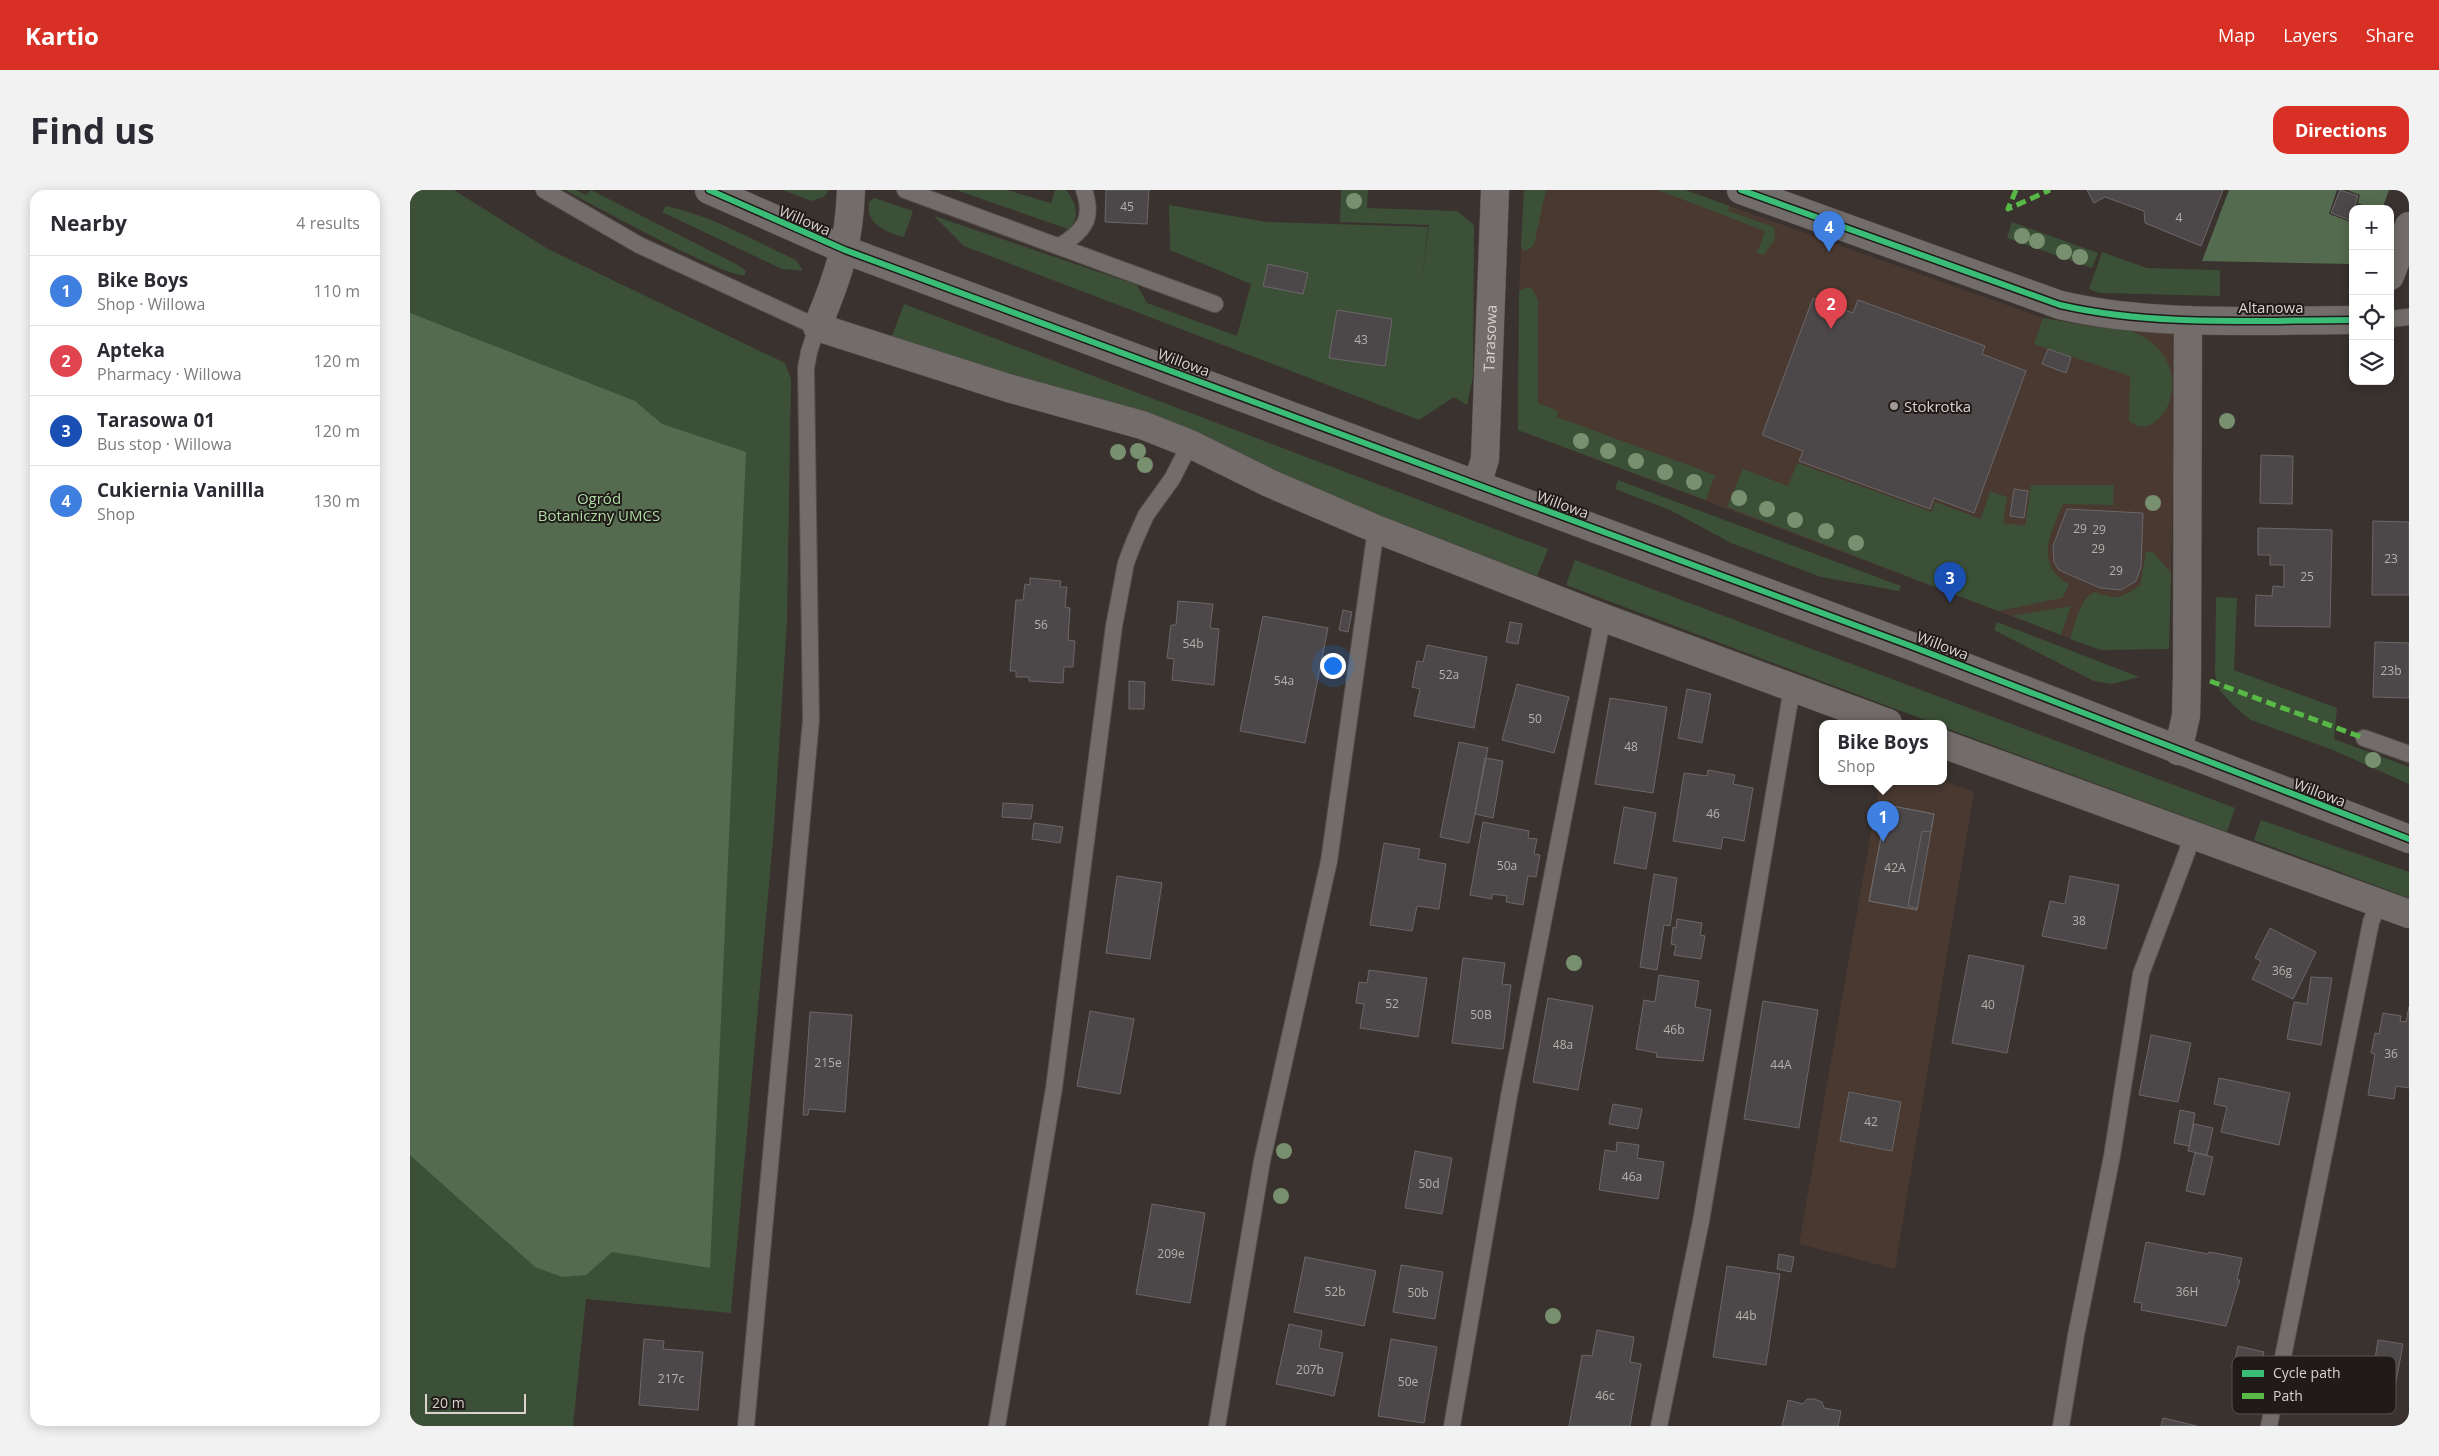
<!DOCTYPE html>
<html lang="en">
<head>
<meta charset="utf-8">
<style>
  :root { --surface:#fff; --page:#f2f2f3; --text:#2b2b33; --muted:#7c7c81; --line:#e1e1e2; --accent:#d93025 }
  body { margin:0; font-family:"Open Sans",sans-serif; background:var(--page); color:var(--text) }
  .controls { position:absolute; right:15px; top:15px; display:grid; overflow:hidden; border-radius:10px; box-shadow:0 2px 12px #0003 }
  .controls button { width:45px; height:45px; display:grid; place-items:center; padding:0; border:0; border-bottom:1px solid var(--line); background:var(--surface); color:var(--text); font:25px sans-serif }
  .scale { position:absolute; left:15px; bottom:12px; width:101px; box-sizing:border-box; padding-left:5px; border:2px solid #dad2ce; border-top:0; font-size:14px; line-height:18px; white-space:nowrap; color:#dad2ce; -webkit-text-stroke:4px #201b18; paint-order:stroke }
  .you { position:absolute; left:922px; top:475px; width:18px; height:18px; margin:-12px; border:4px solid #fff; border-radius:50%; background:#1a73e8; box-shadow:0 0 0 8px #1a73e833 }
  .badge { display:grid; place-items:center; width:32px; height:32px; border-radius:50%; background:var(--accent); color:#fff; font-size:16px; font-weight:700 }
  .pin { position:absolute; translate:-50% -41px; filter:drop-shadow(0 1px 2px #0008) }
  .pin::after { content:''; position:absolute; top:26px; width:18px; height:15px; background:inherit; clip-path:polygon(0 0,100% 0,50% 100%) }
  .popup { position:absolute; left:1409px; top:530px; width:128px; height:65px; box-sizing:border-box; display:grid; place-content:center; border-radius:10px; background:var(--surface); filter:drop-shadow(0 1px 4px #0005); font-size:16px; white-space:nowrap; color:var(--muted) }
  .popup b { font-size:19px; color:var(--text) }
  .popup::after { content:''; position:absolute; left:50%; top:100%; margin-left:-10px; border:10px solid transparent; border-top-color:var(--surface) }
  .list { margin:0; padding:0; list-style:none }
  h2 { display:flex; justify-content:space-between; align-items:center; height:65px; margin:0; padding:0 20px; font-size:21px }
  h2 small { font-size:16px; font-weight:400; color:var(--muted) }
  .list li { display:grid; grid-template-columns:32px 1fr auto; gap:15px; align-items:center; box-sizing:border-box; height:70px; padding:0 20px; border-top:1px solid var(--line) }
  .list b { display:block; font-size:19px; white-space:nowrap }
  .list p { margin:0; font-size:16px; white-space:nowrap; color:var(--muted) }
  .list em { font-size:16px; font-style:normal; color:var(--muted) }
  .icon { flex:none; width:28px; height:28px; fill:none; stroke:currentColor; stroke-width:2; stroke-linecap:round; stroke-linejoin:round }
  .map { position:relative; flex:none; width:1999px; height:1236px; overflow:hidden; border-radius:15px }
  header { display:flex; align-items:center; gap:30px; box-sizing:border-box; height:70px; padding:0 25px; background:var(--accent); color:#fff }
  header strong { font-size:24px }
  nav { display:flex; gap:28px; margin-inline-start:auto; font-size:18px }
  .intro { display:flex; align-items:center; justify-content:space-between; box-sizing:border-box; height:120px; padding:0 30px }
  h1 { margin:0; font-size:35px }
  .button { padding:12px 22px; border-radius:15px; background:var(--accent); color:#fff; font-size:18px; font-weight:700 }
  main { display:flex; gap:30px; padding:0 30px }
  aside { flex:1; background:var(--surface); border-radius:15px; box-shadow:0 2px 12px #0003 }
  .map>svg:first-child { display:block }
</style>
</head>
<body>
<header>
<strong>Kartio</strong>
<nav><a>Map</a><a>Layers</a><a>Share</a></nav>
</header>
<div class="intro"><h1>Find us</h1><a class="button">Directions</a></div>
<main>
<aside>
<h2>Nearby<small>4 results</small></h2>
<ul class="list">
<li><span class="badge" style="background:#3f7fe0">1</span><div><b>Bike Boys</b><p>Shop · Willowa</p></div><em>110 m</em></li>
<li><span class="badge" style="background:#e0444e">2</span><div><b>Apteka</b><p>Pharmacy · Willowa</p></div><em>120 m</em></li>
<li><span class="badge" style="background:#1a4fb4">3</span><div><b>Tarasowa 01</b><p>Bus stop · Willowa</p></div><em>120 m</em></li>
<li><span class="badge" style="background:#3f7fe0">4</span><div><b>Cukiernia Vanillla</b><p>Shop</p></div><em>130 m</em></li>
</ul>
</aside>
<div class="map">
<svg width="1999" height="1236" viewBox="0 0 1999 1236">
  <rect width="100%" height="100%" fill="#39322f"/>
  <path fill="#493931" d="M1114 0H1275L1633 128 1695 138 1767 141 1759 459 1691 460 1108 240 1109 101Z
    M1470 591H1533L1564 602 1485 1079 1389 1054Z"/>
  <path fill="#3c5037" d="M0 0H44L138 59 375 173 381 189 377 431 364 638 321 1123 176 1109 163 1236H0Z
    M155 0H166L176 5 181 0 326 74 336 81 335 85C317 89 180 13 155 0Z
    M373 0H419L414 7 401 11Z
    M546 0H597L641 13 645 0H656C665 10 672 30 658 39Z
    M931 0H958L957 18 1047 21 1064 35 1063 187 1057 215 1044 207 1009 230 554 56 524 26 727 95 737 113 827 146 841 94 760 60 759 15 857 32 1018 37 1011 94 1019 35 930 32Z
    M1114 0H1136L1124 55 1116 61 1113 60 1111 56Z
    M1248 0H1275L1320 16 1318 21 1364 37 1365 49 1354 65 1347 63 1355 41Z
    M464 8 503 21 494 47C476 42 455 34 459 12Z
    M256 16C301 25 344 51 386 70L393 81 372 79 252 22Z
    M1602 32 1688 63 1682 78 1597 48Z
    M1692 62 1737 78 1810 80V106L1690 103 1679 99Z
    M1117 97 1121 98 1128 109V213L1148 221 1147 227 1305 285 1296 310 1108 240 1109 101Z
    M494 114 1138 359 1127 386 895 296 678 206 573 178 482 146Z
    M1633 128C1653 131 1673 136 1694 138 1704 139 1714 138 1724 142 1796 174 1750 259 1719 231L1720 186 1624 154Z
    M1387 273 1522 322 1525 312 1571 329 1580 301 1597 307 1593 333 1615 336 1621 295H1704L1703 315 1653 314C1641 344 1623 372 1658 394V397L1652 408 1588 421 1317 317 1333 279 1378 296Z
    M1208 290 1491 396 1489 401 1411 387 1321 353 1260 320 1205 299Z
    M1736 362H1743L1761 383 1759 459 1691 460 1660 449C1666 434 1669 408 1685 402 1707 410 1711 409 1730 395Z
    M1165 370 1825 618 1817 642 1533 537V533H1523L1156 395Z
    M1806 407 1827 408 1824 480 1927 518 1924 549 1999 577V594L1923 560 1841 530 1824 516 1810 501 1805 485Z
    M1661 416 1651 445 1602 426Z
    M1587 432 1729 487 1702 494 1684 491 1584 440Z
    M1851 630 1999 682V708L1844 650Z"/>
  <path fill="#556b4f" d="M1819 0H1927L1919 24 1941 32 1943 27V74L1792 71Z
    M1937 0H1979L1972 19H1963L1948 13 1950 5Z
    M0 123 225 211 252 234 336 262 300 1078 202 1062 176 1085 152 1087 125 1077 0 965Z"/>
  <path fill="#4c4849" stroke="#6b6768" d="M696 0H739L737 34 695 32Z
    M1677 0H1813L1791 56 1735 33 1734 21 1695 7 1684 13Z
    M1930 0 1948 6 1940 30 1921 23Z
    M858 74 898 83 893 104 853 96Z
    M1403 108 1443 123 1448 110 1575 156 1572 164 1616 181 1564 323 1524 308 1520 319 1389 271 1393 261 1352 245Z
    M927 120 982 129 975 176 919 168Z
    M1638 159 1661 167 1656 183 1632 174Z
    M1851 265 1883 266 1882 314 1850 313Z
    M1604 299 1618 301 1614 328 1600 326Z
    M1657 319 1733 323 1731 377 1726 391 1711 400 1690 398 1649 380 1644 372 1643 356Z
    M1963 331 1999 332V405H1962Z
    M1848 338 1922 340 1920 437 1845 436 1846 405 1862 406 1863 396 1874 397V375H1860V365H1848Z
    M620 388 651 391 650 397H657L655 417 660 418 658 450 665 451 663 477H654L653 493 619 491V487H606V481H600L606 410H613L615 394 620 395Z
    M768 411 803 414 800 438 809 439 804 495 762 490 764 469 757 468 761 435H766Z
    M933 420 942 422 938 442 929 440Z
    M853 426 918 438 895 553 830 541Z
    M1100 432 1112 434 1108 454 1096 452Z
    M1965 452 1999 453V508L1963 507Z
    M1017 455 1077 467 1064 538 1004 526 1010 499 1002 497 1007 471 1013 472Z
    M719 491 735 492 734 519H719Z
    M1107 494 1159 507 1144 563 1092 550Z
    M1277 499 1301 504 1292 553 1268 548Z
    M1200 508 1257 517 1243 603 1185 594Z
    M1049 552 1078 558 1059 653 1030 647Z
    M1075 568 1093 571 1083 628 1065 624Z
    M1298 580 1325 585 1323 594 1343 598 1334 651 1313 647 1311 659 1263 651 1274 583 1297 586Z
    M593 613 623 615 621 629 592 627Z
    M1477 615 1524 624 1507 720 1459 711Z
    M1477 615 1524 624 1521 642 1512 641 1498 716 1507 718V720L1459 711Z
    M1214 617 1246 623 1236 679 1204 673Z
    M1073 632 1119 641 1118 648 1127 649 1124 664 1130 665 1126 687 1118 686 1113 715 1096 712 1097 706 1082 704V709L1060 705Z
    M624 633 653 637 650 653 622 649Z
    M974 653 1010 659 1008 669 1036 674 1029 719 1007 716 1002 741 960 735Z
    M1244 684 1267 688 1260 736 1254 735 1247 780 1230 777Z
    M707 686 752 693 740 769 696 763Z
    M1660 686 1709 695 1696 759 1632 746 1640 711 1655 714Z
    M1267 729 1292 733 1290 745 1295 746 1291 769 1264 765 1266 755 1261 754 1263 737 1266 738Z
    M1860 738 1906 762 1883 809 1842 789 1851 771 1845 768Z
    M1559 765 1614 776 1597 863 1542 853Z
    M1053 768 1095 773 1092 794 1101 795 1093 859 1042 853Z
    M959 780 1017 788 1008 847 950 838 954 814 946 813 949 792 957 793Z
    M1249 785 1289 791 1285 817 1301 820 1293 871 1246 867 1247 863 1226 859 1234 810 1245 812Z
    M1901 787 1922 788 1911 855 1877 849 1884 812 1897 814Z
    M1138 808 1183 816 1168 900 1123 892Z
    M1353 811 1408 820 1389 938 1334 929Z
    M1999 817V898L1986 896 1984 909 1958 905 1965 864 1961 863 1965 843 1969 844 1973 823 1991 826 1990 831 1996 832Z
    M680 821 724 829 710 904 667 896Z
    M400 822 442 825 435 922 399 919 398 925H393Z
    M1741 845 1781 853 1768 912 1729 905Z
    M1809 888 1880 903 1869 955 1811 942 1817 917 1804 914Z
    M1439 902 1491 912 1482 961 1430 951Z
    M1203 914 1232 919 1228 939 1199 934Z
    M1770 920 1785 923 1779 956 1764 953Z
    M1784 934 1803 938 1797 965 1778 961Z
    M1207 952 1229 955 1227 968 1254 972 1248 1009 1189 1000 1195 960 1206 962Z
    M1005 961 1042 968 1032 1024 995 1018Z
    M1785 963 1803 967 1794 1005 1776 1001Z
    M742 1014 795 1023 780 1113 726 1104Z
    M1736 1052 1798 1064 1799 1062 1832 1068 1827 1090H1830L1816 1136 1731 1120 1732 1113 1724 1112Z
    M1369 1064 1384 1067 1381 1082 1367 1079Z
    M895 1067 966 1081 954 1136 884 1122Z
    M991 1075 1033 1082 1025 1129 983 1122Z
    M1317 1076 1370 1084 1356 1175 1303 1167Z
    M879 1134 912 1141 909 1158 933 1163 924 1206 866 1194Z
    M1187 1140 1224 1147 1220 1172 1231 1174 1220 1236H1159L1172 1165 1182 1166Z
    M234 1149 254 1151 253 1159 293 1162 288 1220 229 1215Z
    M981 1149 1027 1157 1014 1233 968 1226Z
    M1968 1150 1993 1154 1986 1192 1962 1188Z
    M1828 1156 1854 1162 1849 1181 1824 1175Z
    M1397 1209H1404L1412 1212 1414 1218 1431 1221 1428 1236H1372L1378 1210 1393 1214Z
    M1753 1228 1787 1236H1751Z"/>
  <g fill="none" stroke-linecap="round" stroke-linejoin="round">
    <defs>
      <path id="service" d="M134 0 229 55 407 137 399 162 396 178 401 530 336 1236
        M495 0 805 114
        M650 56C674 41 684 29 674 0
        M1980 129 1999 127
        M1954 548 1999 564
        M587 1236 644 898 704 436 716 373 724 352 736 325 762 289 780 254
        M807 1236 852 971 919 671 966 339
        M1042 1236 1099 906 1190 441 1194 428
        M1249 1236 1291 1031 1382 498
        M1651 1236 1666 1145 1702 966 1731 784 1777 662 1781 645
        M1859 1236 1961 732 1969 713"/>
      <g id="minor">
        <path d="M441 0C439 55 428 87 407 137L598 198 732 235 780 254 859 293 966 339 1194 428 1478 533"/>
        <path d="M1331 0 1650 115C1745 137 1846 130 1943 130"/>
        <path d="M1980 86 1999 36"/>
        <path id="s1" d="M1067 295 1075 269 1085 0"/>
        <path d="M1533 554 1999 724"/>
        <path d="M1768 561 1776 526 1777 483 1778 130"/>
      </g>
      <path id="tertiary" d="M299 0 435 60 1501 456 1999 649"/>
    </defs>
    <use href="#service" stroke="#554f4c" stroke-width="18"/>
    <use href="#minor" stroke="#554f4c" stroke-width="29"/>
    <use href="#tertiary" stroke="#554f4c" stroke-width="29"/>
    <use href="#service" stroke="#726d6a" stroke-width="16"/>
    <use href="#minor" stroke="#726d6a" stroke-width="28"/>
    <use href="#tertiary" stroke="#726d6a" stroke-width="28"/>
    <path stroke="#58b947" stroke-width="5" stroke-dasharray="10 5" stroke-linecap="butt" d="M1606 0 1598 19 1640 0
      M1800 491 1954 548"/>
    <defs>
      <path id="cycleway" d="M299 0 435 60 1501 456 1999 649
        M1331 0 1650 115C1745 137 1846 130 1943 130"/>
    </defs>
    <use href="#cycleway" stroke="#201b18" stroke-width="9"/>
    <use href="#cycleway" stroke="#3abd76" stroke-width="6"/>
  </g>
  <g fill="#799070">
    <circle cx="944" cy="11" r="8"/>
    <circle cx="1612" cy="46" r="8"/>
    <circle cx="1627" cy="51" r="8"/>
    <circle cx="1654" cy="62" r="8"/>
    <circle cx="1670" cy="67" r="8"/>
    <circle cx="1817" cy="231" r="8"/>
    <circle cx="1171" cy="251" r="8"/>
    <circle cx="728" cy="261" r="8"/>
    <circle cx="1198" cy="261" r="8"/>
    <circle cx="708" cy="262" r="8"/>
    <circle cx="1226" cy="271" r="8"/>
    <circle cx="735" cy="275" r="8"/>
    <circle cx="1255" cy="282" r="8"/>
    <circle cx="1284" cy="292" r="8"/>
    <circle cx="1329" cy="308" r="8"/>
    <circle cx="1743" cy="313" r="8"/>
    <circle cx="1357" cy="319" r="8"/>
    <circle cx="1385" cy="330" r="8"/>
    <circle cx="1416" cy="341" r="8"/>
    <circle cx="1446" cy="353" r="8"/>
    <circle cx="1963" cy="570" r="8"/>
    <circle cx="1164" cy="773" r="8"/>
    <circle cx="874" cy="961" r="8"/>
    <circle cx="871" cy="1006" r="8"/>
    <circle cx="1143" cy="1126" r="8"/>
  </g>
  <circle fill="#a29a96" stroke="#201b18" stroke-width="2" cx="1484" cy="216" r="5"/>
  <g text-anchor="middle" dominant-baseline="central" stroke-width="4" stroke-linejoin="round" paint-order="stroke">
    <g font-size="12" fill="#b6b0ad">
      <text x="717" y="16">45</text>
      <text x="1769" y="27">4</text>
      <text x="951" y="149">43</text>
      <text x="1670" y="338">29</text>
      <text x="1689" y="339">29</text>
      <text x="1688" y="358">29</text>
      <text x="1981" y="368">23</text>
      <text x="1706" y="380">29</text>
      <text x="1897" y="386">25</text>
      <text x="631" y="434">56</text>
      <text x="783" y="453">54b</text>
      <text x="1981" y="480">23b</text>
      <text x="1039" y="484">52a</text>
      <text x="874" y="490">54a</text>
      <text x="1125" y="528">50</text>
      <text x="1221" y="556">48</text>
      <text x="1303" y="623">46</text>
      <text x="1097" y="675">50a</text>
      <text x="1485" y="677">42A</text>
      <text x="1669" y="730">38</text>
      <text x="1872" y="780">36g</text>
      <text x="982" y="813">52</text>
      <text x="1578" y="814">40</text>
      <text x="1071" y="824">50B</text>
      <text x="1264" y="839">46b</text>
      <text x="1153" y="854">48a</text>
      <text x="1981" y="863">36</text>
      <text x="418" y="872">215e</text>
      <text x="1371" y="874">44A</text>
      <text x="1461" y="931">42</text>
      <text x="1222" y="986">46a</text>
      <text x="1019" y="993">50d</text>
      <text x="761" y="1063">209e</text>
      <text x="925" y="1101">52b</text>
      <text x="1777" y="1101">36H</text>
      <text x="1008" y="1102">50b</text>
      <text x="1336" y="1125">44b</text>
      <text x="900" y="1179">207b</text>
      <text x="261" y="1188">217c</text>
      <text x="998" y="1191">50e</text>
      <text x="1195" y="1205">46c</text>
    </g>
    <g font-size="15" fill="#dad2ce" stroke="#201b18">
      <text transform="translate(395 30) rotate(23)">Willowa</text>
      <text x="1861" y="117">Altanowa</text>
      <text stroke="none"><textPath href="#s1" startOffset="148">Tarasowa</textPath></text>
      <text transform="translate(774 172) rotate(20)">Willowa</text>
      <text transform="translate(1153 314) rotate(20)">Willowa</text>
      <text transform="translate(1533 455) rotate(21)">Willowa</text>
      <text transform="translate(1910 602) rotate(21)">Willowa</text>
    </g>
    <g font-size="15" fill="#dad2ce" stroke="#201b18" text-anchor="start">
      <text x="1494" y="216">Stokrotka</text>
    </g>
    <g font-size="15" fill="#aedca5" stroke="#201b18">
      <text x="189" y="308">Ogród<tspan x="189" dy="17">Botaniczny UMCS</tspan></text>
    </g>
  </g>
  <rect x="1822" y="1166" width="164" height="58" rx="8" fill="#201b18" stroke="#58524f" stroke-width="1"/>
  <rect x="1832" y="1180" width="22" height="7" fill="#3abd76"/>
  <rect x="1832" y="1203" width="22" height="6" fill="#58b947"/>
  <g font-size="14" fill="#dad2ce">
    <text x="1863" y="1188">Cycle path</text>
    <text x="1863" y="1211">Path</text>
  </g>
</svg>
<div class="controls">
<button>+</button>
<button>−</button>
<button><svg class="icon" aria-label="locate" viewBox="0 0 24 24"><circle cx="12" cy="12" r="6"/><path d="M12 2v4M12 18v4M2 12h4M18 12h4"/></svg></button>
<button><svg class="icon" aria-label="layers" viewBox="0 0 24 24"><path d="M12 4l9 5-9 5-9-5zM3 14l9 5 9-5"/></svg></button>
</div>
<div class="scale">20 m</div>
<div class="you"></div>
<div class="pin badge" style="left:1473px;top:652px;background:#3f7fe0">1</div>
<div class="popup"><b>Bike Boys</b>Shop</div>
<div class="pin badge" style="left:1421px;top:139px;background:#e0444e">2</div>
<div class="pin badge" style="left:1540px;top:413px;background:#1a4fb4">3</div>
<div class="pin badge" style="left:1419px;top:62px;background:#3f7fe0">4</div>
</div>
</main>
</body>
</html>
